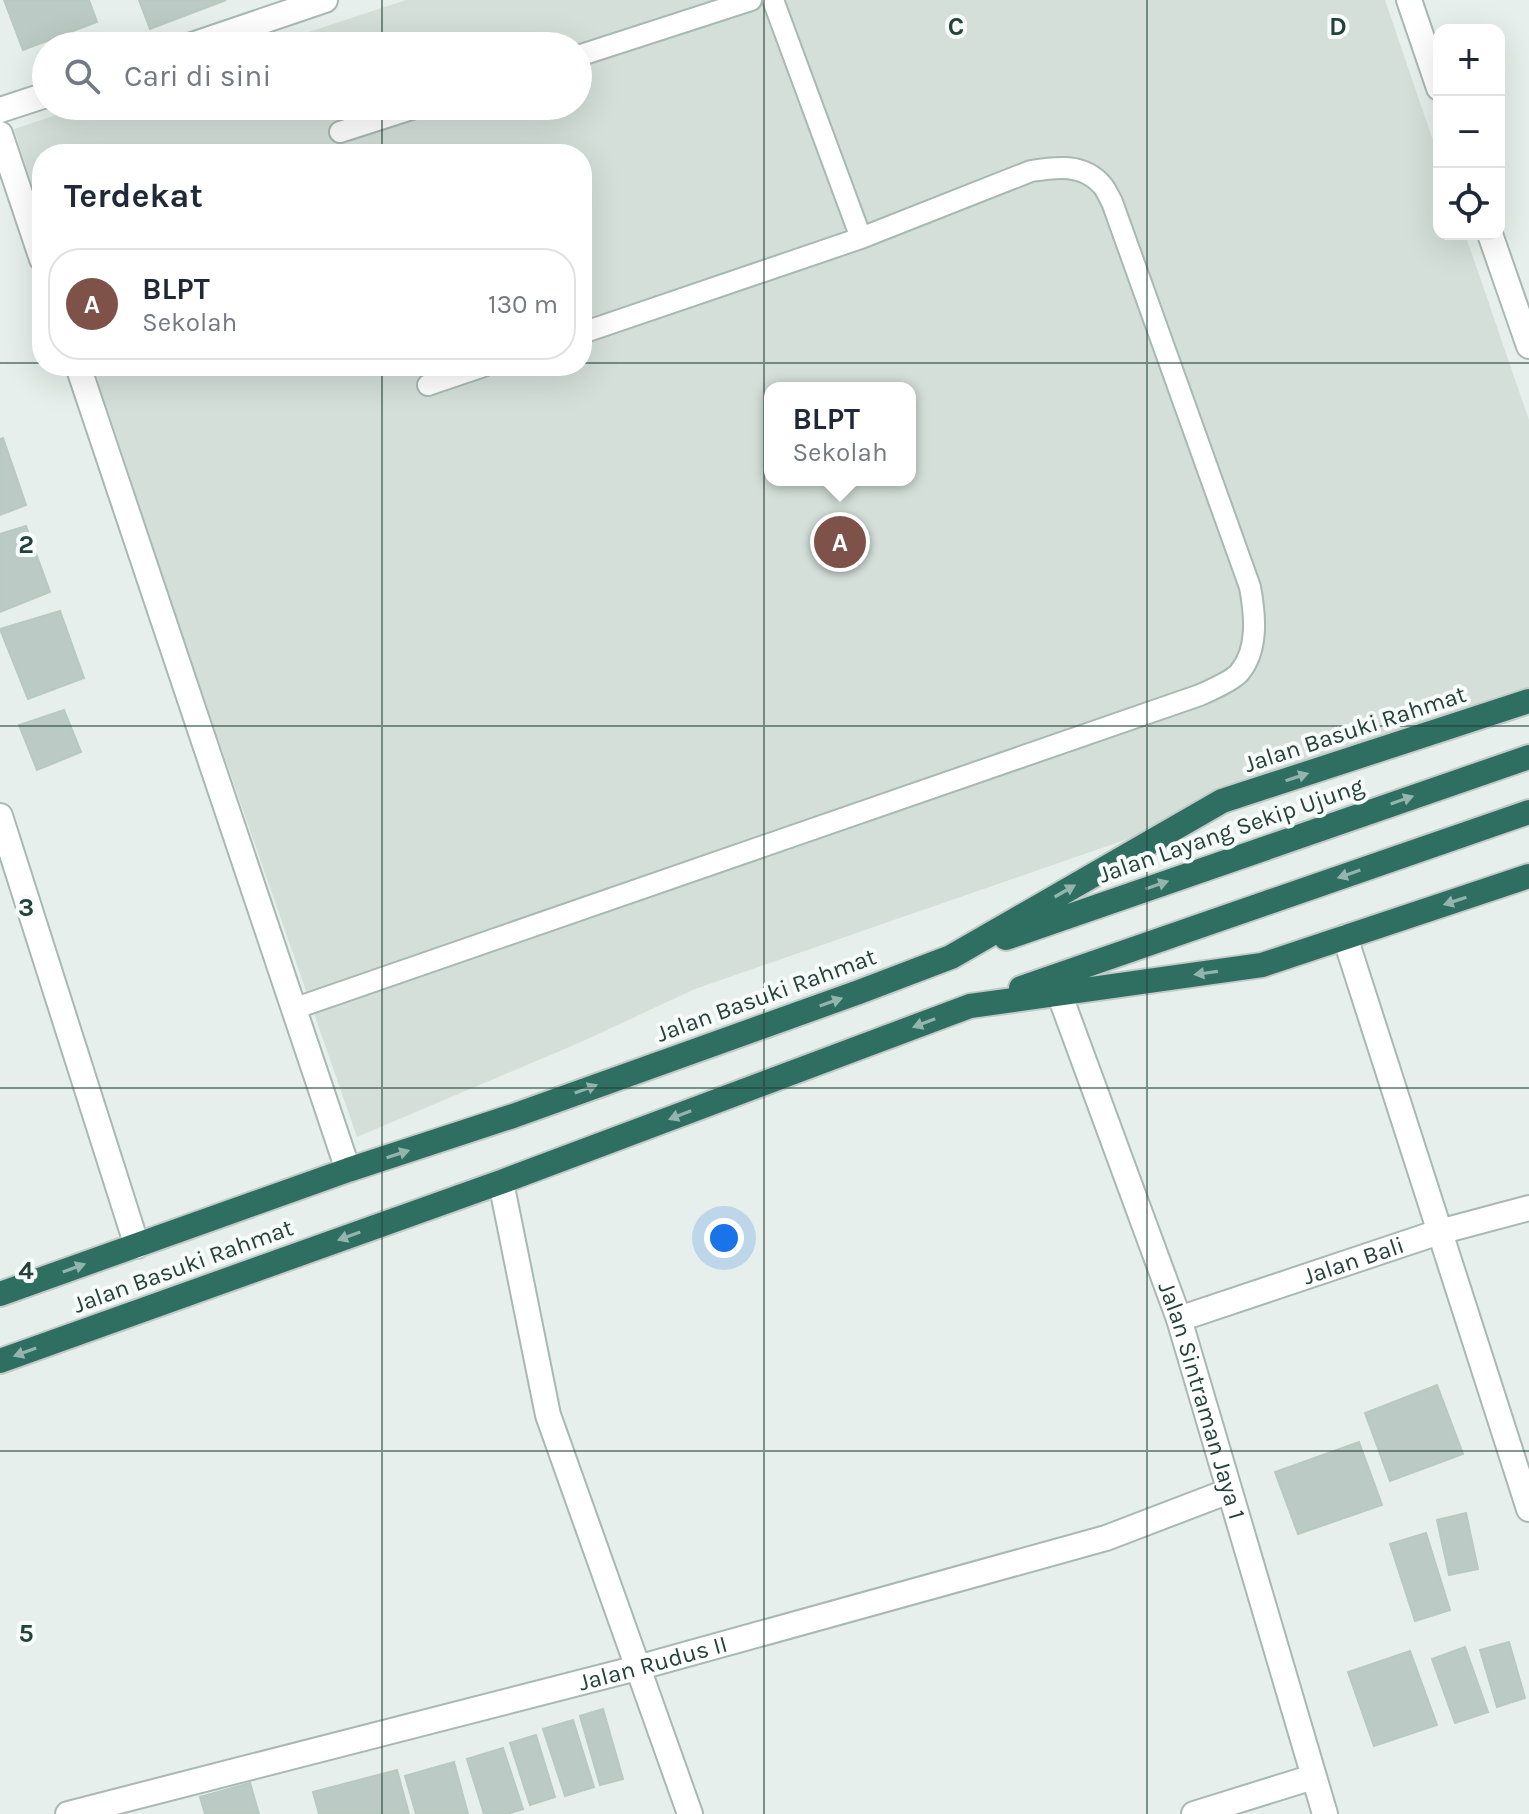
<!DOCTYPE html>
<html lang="id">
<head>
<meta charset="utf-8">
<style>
  :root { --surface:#fff; --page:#f2f2f3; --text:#1f2937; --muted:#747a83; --line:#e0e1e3; --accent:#7f5249 }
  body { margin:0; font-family:Karla,sans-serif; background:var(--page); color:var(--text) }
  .controls { position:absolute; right:24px; top:24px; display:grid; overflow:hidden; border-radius:16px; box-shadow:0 8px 32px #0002 }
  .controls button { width:72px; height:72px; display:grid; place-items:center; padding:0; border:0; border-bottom:2px solid var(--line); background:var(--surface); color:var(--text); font:40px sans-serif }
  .you { position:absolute; left:724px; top:1238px; width:28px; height:28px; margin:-20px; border:6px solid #fff; border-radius:50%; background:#1a73e8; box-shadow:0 0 0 12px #1a73e833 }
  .badge { display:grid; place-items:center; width:52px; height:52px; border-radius:50%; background:var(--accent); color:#fff; font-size:26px; font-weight:700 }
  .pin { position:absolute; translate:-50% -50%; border:4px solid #fff; box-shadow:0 2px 8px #0006 }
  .popup { position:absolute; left:764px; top:382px; width:152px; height:104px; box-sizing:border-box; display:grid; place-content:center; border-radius:16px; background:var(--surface); filter:drop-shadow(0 2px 6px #0005); font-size:26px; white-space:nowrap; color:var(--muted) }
  .popup b { font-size:30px; color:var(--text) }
  .popup::after { content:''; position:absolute; left:50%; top:100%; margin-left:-16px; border:16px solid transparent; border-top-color:var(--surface) }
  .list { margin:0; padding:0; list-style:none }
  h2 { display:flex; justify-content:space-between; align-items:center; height:104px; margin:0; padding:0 32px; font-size:34px }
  h2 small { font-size:26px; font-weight:400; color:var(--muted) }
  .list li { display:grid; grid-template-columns:52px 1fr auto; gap:24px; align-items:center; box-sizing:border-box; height:112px; margin:0 16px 16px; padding:0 16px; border:2px solid var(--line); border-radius:32px }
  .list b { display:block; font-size:30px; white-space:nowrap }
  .list p { margin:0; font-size:26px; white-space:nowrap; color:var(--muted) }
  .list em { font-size:26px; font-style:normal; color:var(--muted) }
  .icon { flex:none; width:44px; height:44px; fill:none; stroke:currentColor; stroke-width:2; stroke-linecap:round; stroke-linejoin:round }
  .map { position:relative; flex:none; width:1529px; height:1814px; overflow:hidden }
  .search { position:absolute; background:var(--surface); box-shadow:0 8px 32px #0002; left:32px; top:32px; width:560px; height:88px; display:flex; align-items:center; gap:20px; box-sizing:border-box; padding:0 28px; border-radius:44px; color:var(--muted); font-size:30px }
  .panel { position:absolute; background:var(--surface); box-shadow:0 8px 32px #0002; left:32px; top:144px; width:560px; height:232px; border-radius:32px }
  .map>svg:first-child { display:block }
</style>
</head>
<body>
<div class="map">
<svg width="1529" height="1814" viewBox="0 0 1529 1814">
  <rect width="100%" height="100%" fill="#e6efeb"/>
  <path fill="#d4dfda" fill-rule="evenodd" d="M406 0H1385L1439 158V234H1465L1529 420V700L695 989 581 1042 357 1137 192 664 93 366H582V154H42V214L14 129 83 106H578V46H266ZM770 388H910V480H770Z"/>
  <path fill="#bbcac4" stroke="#b8c9c2" stroke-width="2" d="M4 0H89L97 22 23 50Z
    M139 0H226L150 29Z
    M3 438 26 505 0 515V439Z
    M26 526 50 592 0 612V534Z
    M60 611 84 678 28 699 0 629Z
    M64 710 81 752 37 770 19 725Z
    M1437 1385 1463 1454 1390 1481 1365 1413Z
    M1359 1442 1382 1505 1298 1534 1275 1472Z
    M1466 1513 1478 1569 1449 1575 1437 1520Z
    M1426 1533 1450 1610 1415 1621 1390 1544Z
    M1509 1642 1525 1698 1497 1707 1480 1650Z
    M1465 1647 1488 1712 1455 1723 1432 1659Z
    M1410 1651 1437 1725 1374 1746 1348 1672Z
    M603 1709 623 1779 600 1785 580 1716Z
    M573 1720 594 1787 565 1796 543 1729Z
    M536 1735 555 1797 530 1805 510 1743Z
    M503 1748 523 1809 507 1814H484L467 1759Z
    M454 1762 468 1814H416L405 1776Z
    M397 1770 409 1814H319L313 1792Z
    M250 1783 259 1814H205L200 1797Z"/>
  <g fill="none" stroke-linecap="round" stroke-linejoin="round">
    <defs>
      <path id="lane" d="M578 56 751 0
        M340 132 421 106
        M582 333 861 238
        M428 385 484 366
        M293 1009 1200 695C1211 690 1232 681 1239 673 1259 650 1255 614 1250 587L1112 202C1109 197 1106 189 1102 185 1083 163 1056 167 1031 171L861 238 773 0"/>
      <g id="street">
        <path d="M1409 0 1439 88"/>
        <path d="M189 46 325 0"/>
        <path d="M0 110 46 95"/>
        <path d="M0 134 42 259"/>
        <path d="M1490 234 1529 346"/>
        <path d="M78 366 348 1170"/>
        <path d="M0 816 137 1246"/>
        <path d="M1345 937 1529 1509"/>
        <path id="s1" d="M1059 993 1179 1319 1325 1814"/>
        <path d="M501 1182 548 1415 690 1814"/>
        <path id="s2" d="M1179 1319 1439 1232 1529 1208"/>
        <path id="s3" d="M68 1814 637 1668 1106 1538 1229 1491"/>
        <path d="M1194 1814 1313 1777"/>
      </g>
      <path id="highway" d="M1006 938 1529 757
        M1021 988 1529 812
        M0 1294 348 1170 513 1116 859 992 951 957 1222 801 1529 701
        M0 1361 501 1182 970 1006 1262 965 1529 876"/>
    </defs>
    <use href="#lane" stroke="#a8b8b2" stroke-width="24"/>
    <use href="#street" stroke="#a8b8b2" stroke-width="28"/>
    <use href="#highway" stroke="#c2cac8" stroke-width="28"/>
    <use href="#lane" stroke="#fff" stroke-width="20"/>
    <use href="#street" stroke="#fff" stroke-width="24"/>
    <use href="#highway" stroke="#2f6f62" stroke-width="24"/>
  </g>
  <defs><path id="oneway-solid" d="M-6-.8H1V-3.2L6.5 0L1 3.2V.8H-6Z" transform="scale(2)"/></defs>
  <g fill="#93b5ae">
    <use href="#oneway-solid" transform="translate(1297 777) rotate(-18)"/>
    <use href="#oneway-solid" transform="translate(1402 800) rotate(-19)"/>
    <use href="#oneway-solid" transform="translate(1349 874) rotate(161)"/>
    <use href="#oneway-solid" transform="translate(1157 885) rotate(-19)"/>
    <use href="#oneway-solid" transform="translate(1065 891) rotate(-30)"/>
    <use href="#oneway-solid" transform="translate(1455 901) rotate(162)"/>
    <use href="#oneway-solid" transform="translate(1206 973) rotate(172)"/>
    <use href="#oneway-solid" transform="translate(831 1002) rotate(-19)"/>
    <use href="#oneway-solid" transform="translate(924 1023) rotate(159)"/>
    <use href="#oneway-solid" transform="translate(586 1089) rotate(-20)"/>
    <use href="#oneway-solid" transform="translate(680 1115) rotate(159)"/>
    <use href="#oneway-solid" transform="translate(398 1154) rotate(-18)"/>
    <use href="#oneway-solid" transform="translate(349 1236) rotate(160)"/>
    <use href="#oneway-solid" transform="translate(74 1268) rotate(-20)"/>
    <use href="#oneway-solid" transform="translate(25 1352) rotate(160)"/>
  </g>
  <path fill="none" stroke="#24423a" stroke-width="2" stroke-opacity="0.55" d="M382 0V46M764 0V1814M1147 0V1814M382 106V154M0 363H42M582 363H1529M382 366V1814M0 726H1529M0 1088H1529M0 1451H1529"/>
  <g text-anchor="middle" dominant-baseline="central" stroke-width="8" stroke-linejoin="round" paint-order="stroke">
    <g font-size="24" fill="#24423a" stroke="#f7fbf9">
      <text transform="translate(1355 729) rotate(-18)">Jalan Basuki Rahmat</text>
      <text transform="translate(1231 830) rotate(-19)">Jalan Layang Sekip Ujung</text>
      <text transform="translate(766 995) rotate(-20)">Jalan Basuki Rahmat</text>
      <text stroke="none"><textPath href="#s2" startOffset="184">Jalan Bali</textPath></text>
      <text transform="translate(183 1266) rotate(-20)">Jalan Basuki Rahmat</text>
      <text stroke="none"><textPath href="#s1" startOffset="432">Jalan Sintraman Jaya 1</textPath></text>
      <text stroke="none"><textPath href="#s3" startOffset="604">Jalan Rudus II</textPath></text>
    </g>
  </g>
  <g font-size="26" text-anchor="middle" font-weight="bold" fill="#24423a" stroke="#f7fbf9" stroke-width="8" stroke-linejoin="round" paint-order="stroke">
    <text x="956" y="35">C</text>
    <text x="1338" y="35">D</text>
    <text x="26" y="553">2</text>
    <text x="26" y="916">3</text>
    <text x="26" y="1279">4</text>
    <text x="26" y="1642">5</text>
  </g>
</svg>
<div class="controls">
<button>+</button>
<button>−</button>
<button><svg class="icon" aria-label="locate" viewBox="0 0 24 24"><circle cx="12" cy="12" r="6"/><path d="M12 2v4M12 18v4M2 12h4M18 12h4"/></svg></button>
</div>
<div class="you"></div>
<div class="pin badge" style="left:840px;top:542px">A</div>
<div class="popup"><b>BLPT</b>Sekolah</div>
<div class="search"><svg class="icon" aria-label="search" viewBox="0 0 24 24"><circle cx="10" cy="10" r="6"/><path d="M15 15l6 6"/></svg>Cari di sini</div>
<section class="panel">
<h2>Terdekat<small></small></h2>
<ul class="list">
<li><span class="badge">A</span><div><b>BLPT</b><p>Sekolah</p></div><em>130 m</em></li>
</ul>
</section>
</div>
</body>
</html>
